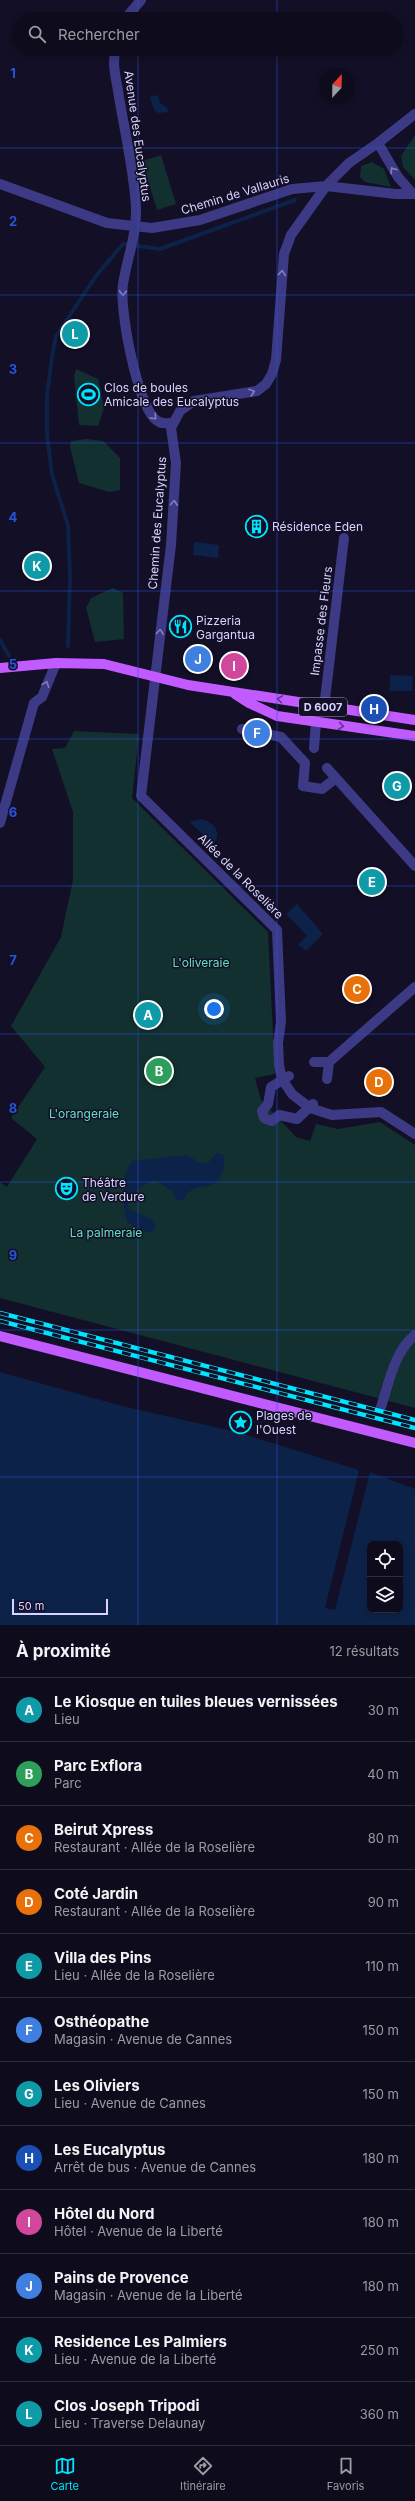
<!DOCTYPE html>
<html lang="fr">
<head>
<meta charset="utf-8">
<style>
  :root { --surface:#0e0b1c; --page:#171425; --text:#f1f3f6; --muted:#9b9ba3; --line:#2e2b3b; --accent:#00e5ff }
  body { margin:0; font-family:Inter,sans-serif; background:var(--page); color:var(--text) }
  .controls { position:absolute; right:12px; bottom:12px; display:grid; overflow:hidden; border-radius:8px; box-shadow:0 2px 6px #0003 }
  .controls button { width:36px; height:36px; display:grid; place-items:center; padding:0; border:0; border-bottom:1px solid var(--line); background:var(--surface); color:var(--text); font:20px sans-serif }
  .compass { position:absolute; left:319px; top:68px; width:36px; height:36px; border-radius:50%; background:var(--surface); box-shadow:0 2px 6px #0003; rotate:22deg }
  .scale { position:absolute; left:12px; bottom:10px; width:96px; box-sizing:border-box; padding-left:4px; border:2px solid #d9d4ff; border-top:0; font-size:11px; line-height:14px; white-space:nowrap; color:#d9d4ff; -webkit-text-stroke:3px #130f26; paint-order:stroke }
  .you { position:absolute; left:214px; top:1009px; width:14px; height:14px; margin:-10px; border:3px solid #fff; border-radius:50%; background:#1a73e8; box-shadow:0 0 0 6px #1a73e833 }
  .badge { display:grid; place-items:center; width:26px; height:26px; border-radius:50%; background:var(--accent); color:#fff; font-size:13px; font-weight:700 }
  .pin { position:absolute; translate:-50% -50%; border:2px solid #fff; box-shadow:0 1px 4px #0006 }
  .list { margin:0; padding:0; list-style:none }
  h2 { display:flex; justify-content:space-between; align-items:center; height:52px; margin:0; padding:0 16px; font-size:17px }
  h2 small { font-size:13px; font-weight:400; color:var(--muted) }
  .list li { display:grid; grid-template-columns:26px 1fr auto; gap:12px; align-items:center; box-sizing:border-box; height:64px; padding:0 16px; border-top:1px solid var(--line) }
  .list b { display:block; font-size:15px; white-space:nowrap }
  .list p { margin:0; font-size:13px; white-space:nowrap; color:var(--muted) }
  .list em { font-size:13px; font-style:normal; color:var(--muted) }
  .icon { flex:none; width:22px; height:22px; fill:none; stroke:currentColor; stroke-width:2; stroke-linecap:round; stroke-linejoin:round }
  .map { position:relative; flex:none; width:415px; height:1625px; overflow:hidden }
  .search { position:absolute; background:var(--surface); box-shadow:0 2px 6px #0003; left:12px; right:12px; top:12px; height:44px; display:flex; align-items:center; gap:10px; box-sizing:border-box; padding:0 14px; border-radius:22px; color:var(--muted); font-size:15px }
  .sheet { height:820px; background:var(--surface) }
  nav { display:flex; justify-content:space-around; align-items:center; box-sizing:border-box; height:56px; border-top:1px solid var(--line); background:var(--surface); font-size:11px; color:var(--muted) }
  nav a { display:grid; justify-items:center; gap:2px }
  nav .on { color:var(--accent) }
  .map>svg:first-child { display:block }
</style>
</head>
<body>
<div class="map">
<svg width="415" height="1625" viewBox="0 0 415 1625">
  <rect width="100%" height="100%" fill="#130f26"/>
  <path fill="#12302f" d="M415 135V180L403 167 401 156Z
    M161 155 176 204 157 210 142 161Z
    M372 162 384 169 391 187 365 182 360 177 361 166Z
    M76 369 98 379 104 408 98 426 79 425 74 376Z
    M87 439 103 441 120 458V490L109 492 79 483 70 447 71 441Z
    M113 588 123 593 124 639 95 642 86 608 91 598Z
    M74 731 139 734 132 798 268 932 275 1074 255 1078 261 1100 296 1137 310 1141 316 1124 338 1129 380 1122 415 1145V1408L0 1298V1182L7 1187 37 1139 11 1118 45 1067 11 1026 61 937 73 880V812L52 749 65 748Z"/>
  <path fill="#0c2248" fill-rule="evenodd" d="M158 95 160 103 167 108 168 112 158 113 154 110 150 97Z
    M194 542 219 545 218 558 193 555Z
    M390 675 413 676 412 691H390Z
    M201 819C214 822 223 832 213 845L190 822Z
    M297 904 323 934 306 951 298 945 307 936 286 914Z
    M216 1153 223 1155C227 1167 221 1183 208 1186 202 1188 195 1187 190 1191 187 1194 184 1198 182 1201L175 1199 174 1193 155 1180 138 1188 128 1204 130 1210 151 1219 156 1224 153 1231 145 1232 128 1223C122 1208 121 1174 132 1161L187 1155 202 1164 209 1162Z
    M0 1372 122 1406 237 1432 359 1470 325 1608 335 1610 370 1472 415 1489V1625H0ZM370 1544H400V1610H370Z"/>
  <g fill="none" stroke-linecap="round" stroke-linejoin="round">
    <path stroke="#0c2248" stroke-width="4" d="M0 640 9 656
      M68 646 70 577 68 525 52 475 47 433V395L52 357 56 336 96 276 123 244 160 249 295 200"/>
    <path stroke="#3d3a85" stroke-width="10" d="M125 19 141 0
      M116 49C111 63 117 82 119 97 125 133 134 171 136 207 137 235 127 258 123 284 119 309 137 401 154 418 159 424 167 424 174 422
      M415 114 378 143 349 163 326 186 291 235 284 254 276 360 272 374 266 384 257 391 194 401 180 411 171 428 176 463 171 545 141 796 277 930 281 1022 278 1043 279 1065 282 1079 292 1094 310 1108 332 1115 381 1112 415 1134
      M378 143 398 177 413 194
      M0 184 107 223 152 228 200 220 292 189 326 186 396 194H415
      M324 708 344 538
      M242 729 281 737 305 763 303 786 322 789 336 778
      M314 748 316 722
      M327 768 415 866
      M0 823 34 703 42 697 56 663
      M314 1062H329L415 987
      M289 1076 271 1087 268 1104 262 1111 264 1118 272 1121 279 1115 297 1119 313 1104
      M327 1079 329 1062
      M381 1407C389 1383 394 1352 415 1335"/>
    <path stroke="#c25bff" stroke-width="10" d="M0 668 56 663 104 664 188 685 415 720
      M235 694 249 703 277 716 415 736
      M0 1336 415 1443"/>
    <defs>
      <path id="rail" d="M0 1313 415 1420
        M0 1321 415 1428"/>
    </defs>
    <use href="#rail" stroke="#00e5ff" stroke-width="4.5"/>
    <use href="#rail" stroke="#130f26" stroke-width="3" stroke-dasharray="9" stroke-linecap="butt"/>
  </g>
  <defs><path id="oneway-chevron" d="M-2-3.5L2.5 0L-2 3.5" fill="none" stroke-width="1.6" stroke-linecap="round" stroke-linejoin="round"/></defs>
  <g stroke="#837fbc">
    <use href="#oneway-chevron" transform="translate(393 170) rotate(-123)"/>
    <use href="#oneway-chevron" transform="translate(282 273) rotate(-84)"/>
    <use href="#oneway-chevron" transform="translate(123 293) rotate(91)"/>
    <use href="#oneway-chevron" transform="translate(252 392) rotate(-18)"/>
    <use href="#oneway-chevron" transform="translate(154 417) rotate(46)"/>
    <use href="#oneway-chevron" transform="translate(174 503) rotate(-86)"/>
    <use href="#oneway-chevron" transform="translate(160 632) rotate(-83)"/>
    <use href="#oneway-chevron" transform="translate(46 684) rotate(-69)"/>
  </g>
  <g stroke="#623188">
    <use href="#oneway-chevron" transform="translate(280 699) rotate(-171)"/>
    <use href="#oneway-chevron" transform="translate(341 726) rotate(8)"/>
  </g>
  <path fill="none" stroke="#2655da" stroke-width="1" stroke-opacity="0.55" d="M138 0V19M277 0V19M138 49V1625M277 49V1625M0 148H415M0 295H415M0 443H415M0 591H415M0 739H415M0 886H415M0 1034H415M0 1182H415M0 1330H415M0 1477H415"/>
  <defs>
    <symbol id="stadium-ring" viewBox="-11 -11 22 22"><circle r="9.5" fill="#130f26" stroke="#00e5ff" stroke-width="1.5"/><path d="M0-5a6.5 5 0 1 0 0 10a6.5 5 0 1 0 0-10ZM-3.5-1.8h7v3.6h-7Z" fill="#00e5ff"/></symbol>
    <symbol id="building-ring" viewBox="-11 -11 22 22"><circle r="9.5" fill="#130f26" stroke="#00e5ff" stroke-width="1.5"/><path d="M-4-6H4V6H1V3H-1V6H-4ZM-2.5-4.3h1.7v1.8h-1.7ZM.8-4.3h1.7v1.8H.8ZM-2.5-1h1.7V.8h-1.7ZM.8-1h1.7V.8H.8Z" fill="#00e5ff"/></symbol>
    <symbol id="restaurant-ring" viewBox="-11 -11 22 22"><circle r="9.5" fill="#130f26" stroke="#00e5ff" stroke-width="1.5"/><path d="M-5-6h1v4h1v-4h1v4h1v-4h1v5L-1.5 .5V6h-2V.5L-5-1ZM5-6V6H3V1.5H1.5Q1.5-4 5-6Z" fill="#00e5ff"/></symbol>
    <symbol id="theatre-ring" viewBox="-11 -11 22 22"><circle r="9.5" fill="#130f26" stroke="#00e5ff" stroke-width="1.5"/><path d="M-5-5.5Q0-4 5-5.5V0Q5 5 0 6Q-5 5-5 0ZM-3.3-2.5H-1v1.5H-3.3ZM1-2.5H3.3v1.5H1ZM-2.8 1Q0 5.5 2.8 1Z" fill="#00e5ff"/></symbol>
    <symbol id="sight-ring" viewBox="-11 -11 22 22"><circle r="9.5" fill="#130f26" stroke="#00e5ff" stroke-width="1.5"/><path d="M0-6L1.8-2.2L6-1.7L2.9 1.2L3.7 5.4L0 3.3L-3.7 5.4L-2.9 1.2L-6-1.7L-1.8-2.2Z" fill="#00e5ff"/></symbol>
  </defs>
  <g fill-rule="evenodd">
    <use href="#stadium-ring" x="76" y="382" width="25" height="25"/>
    <use href="#building-ring" x="244" y="514" width="25" height="25"/>
    <use href="#restaurant-ring" x="168" y="614" width="25" height="25"/>
    <use href="#theatre-ring" x="54" y="1176" width="25" height="25"/>
    <use href="#sight-ring" x="228" y="1410" width="25" height="25"/>
  </g>
  <g text-anchor="middle" dominant-baseline="central" stroke-width="3" stroke-linejoin="round" paint-order="stroke">
    <rect fill="#130f26" stroke="#9e99be" stroke-width="1" x="299" y="698" width="48" height="18" rx="3"/>
    <g font-size="11" font-weight="bold" fill="#d9d4ff">
      <text x="323" y="707">D 6007</text>
    </g>
    <g font-size="12" fill="#d9d4ff" stroke="#130f26">
      <text transform="translate(138 136) rotate(82)">Avenue des Eucalyptus</text>
      <text transform="translate(235 194) rotate(-17)">Chemin de Vallauris</text>
      <text transform="translate(157 523) rotate(-86)">Chemin des Eucalyptus</text>
      <text transform="translate(321 621) rotate(-83)">Impasse des Fleurs</text>
      <text transform="translate(241 876) rotate(45)">Allée de la Roselière</text>
    </g>
    <g font-size="12" fill="#d9d4ff" stroke="#130f26" text-anchor="start">
      <text x="104" y="387">Clos de boules<tspan x="104" dy="14">Amicale des Eucalyptus</tspan></text>
      <text x="272" y="526">Résidence Eden</text>
      <text x="196" y="620">Pizzeria<tspan x="196" dy="14">Gargantua</tspan></text>
      <text x="82" y="1182">Théâtre<tspan x="82" dy="14">de Verdure</tspan></text>
      <text x="256" y="1415">Plages de<tspan x="256" dy="14">l'Ouest</tspan></text>
    </g>
    <g font-size="12" fill="#5fe0c0" stroke="#130f26">
      <text x="201" y="962">L'oliveraie</text>
      <text x="84" y="1113">L'orangeraie</text>
      <text x="106" y="1232">La palmeraie</text>
    </g>
  </g>
  <g font-size="13" text-anchor="middle" font-weight="bold" fill="#2655da" stroke="#130f26" stroke-width="3" stroke-linejoin="round" paint-order="stroke">
    <text x="13" y="78">1</text>
    <text x="13" y="226">2</text>
    <text x="13" y="374">3</text>
    <text x="13" y="522">4</text>
    <text x="13" y="669">5</text>
    <text x="13" y="817">6</text>
    <text x="13" y="965">7</text>
    <text x="13" y="1113">8</text>
    <text x="13" y="1260">9</text>
  </g>
</svg>
<div class="controls">
<button><svg class="icon" aria-label="locate" viewBox="0 0 24 24"><circle cx="12" cy="12" r="6"/><path d="M12 2v4M12 18v4M2 12h4M18 12h4"/></svg></button>
<button><svg class="icon" aria-label="layers" viewBox="0 0 24 24"><path d="M12 4l9 5-9 5-9-5zM3 14l9 5 9-5"/></svg></button>
</div>
<svg class="compass" viewBox="-18 -18 36 36"><path d="M0-13l5 13h-10z" fill="#e53935"/><path d="M0 13l5-13h-10z" fill="#9b9ba3"/></svg>
<div class="scale">50 m</div>
<div class="you"></div>
<div class="pin badge" style="left:148px;top:1015px;background:#0f9aa8">A</div>
<div class="pin badge" style="left:159px;top:1071px;background:#2e9e5b">B</div>
<div class="pin badge" style="left:357px;top:989px;background:#e8710a">C</div>
<div class="pin badge" style="left:379px;top:1082px;background:#e8710a">D</div>
<div class="pin badge" style="left:372px;top:882px;background:#0f9aa8">E</div>
<div class="pin badge" style="left:257px;top:733px;background:#3f7fe0">F</div>
<div class="pin badge" style="left:397px;top:786px;background:#0f9aa8">G</div>
<div class="pin badge" style="left:374px;top:709px;background:#1a4fb4">H</div>
<div class="pin badge" style="left:234px;top:666px;background:#d1479c">I</div>
<div class="pin badge" style="left:198px;top:659px;background:#3f7fe0">J</div>
<div class="pin badge" style="left:37px;top:566px;background:#0f9aa8">K</div>
<div class="pin badge" style="left:75px;top:334px;background:#0f9aa8">L</div>
<div class="search"><svg class="icon" aria-label="search" viewBox="0 0 24 24"><circle cx="10" cy="10" r="6"/><path d="M15 15l6 6"/></svg>Rechercher</div>
</div>
<section class="sheet">
<h2>À proximité<small>12 résultats</small></h2>
<ul class="list">
<li><span class="badge" style="background:#0f9aa8">A</span><div><b>Le Kiosque en tuiles bleues vernissées</b><p>Lieu</p></div><em>30 m</em></li>
<li><span class="badge" style="background:#2e9e5b">B</span><div><b>Parc Exflora</b><p>Parc</p></div><em>40 m</em></li>
<li><span class="badge" style="background:#e8710a">C</span><div><b>Beirut Xpress</b><p>Restaurant · Allée de la Roselière</p></div><em>80 m</em></li>
<li><span class="badge" style="background:#e8710a">D</span><div><b>Coté Jardin</b><p>Restaurant · Allée de la Roselière</p></div><em>90 m</em></li>
<li><span class="badge" style="background:#0f9aa8">E</span><div><b>Villa des Pins</b><p>Lieu · Allée de la Roselière</p></div><em>110 m</em></li>
<li><span class="badge" style="background:#3f7fe0">F</span><div><b>Osthéopathe</b><p>Magasin · Avenue de Cannes</p></div><em>150 m</em></li>
<li><span class="badge" style="background:#0f9aa8">G</span><div><b>Les Oliviers</b><p>Lieu · Avenue de Cannes</p></div><em>150 m</em></li>
<li><span class="badge" style="background:#1a4fb4">H</span><div><b>Les Eucalyptus</b><p>Arrêt de bus · Avenue de Cannes</p></div><em>180 m</em></li>
<li><span class="badge" style="background:#d1479c">I</span><div><b>Hôtel du Nord</b><p>Hôtel · Avenue de la Liberté</p></div><em>180 m</em></li>
<li><span class="badge" style="background:#3f7fe0">J</span><div><b>Pains de Provence</b><p>Magasin · Avenue de la Liberté</p></div><em>180 m</em></li>
<li><span class="badge" style="background:#0f9aa8">K</span><div><b>Residence Les Palmiers</b><p>Lieu · Avenue de la Liberté</p></div><em>250 m</em></li>
<li><span class="badge" style="background:#0f9aa8">L</span><div><b>Clos Joseph Tripodi</b><p>Lieu · Traverse Delaunay</p></div><em>360 m</em></li>
</ul>
</section>
<nav>
<a class="on"><svg class="icon" aria-label="map" viewBox="0 0 24 24"><path d="M3 6l6-2 6 2 6-2v14l-6 2-6-2-6 2zM9 4v14M15 6v14"/></svg>Carte</a>
<a><svg class="icon" aria-label="directions" viewBox="0 0 24 24"><path d="M12 3l9 9-9 9-9-9zM9 14v-3h6M13 9l2 2-2 2"/></svg>Itinéraire</a>
<a><svg class="icon" aria-label="saved" viewBox="0 0 24 24"><path d="M7 4h10v16l-5-4-5 4z"/></svg>Favoris</a>
</nav>
</body>
</html>
